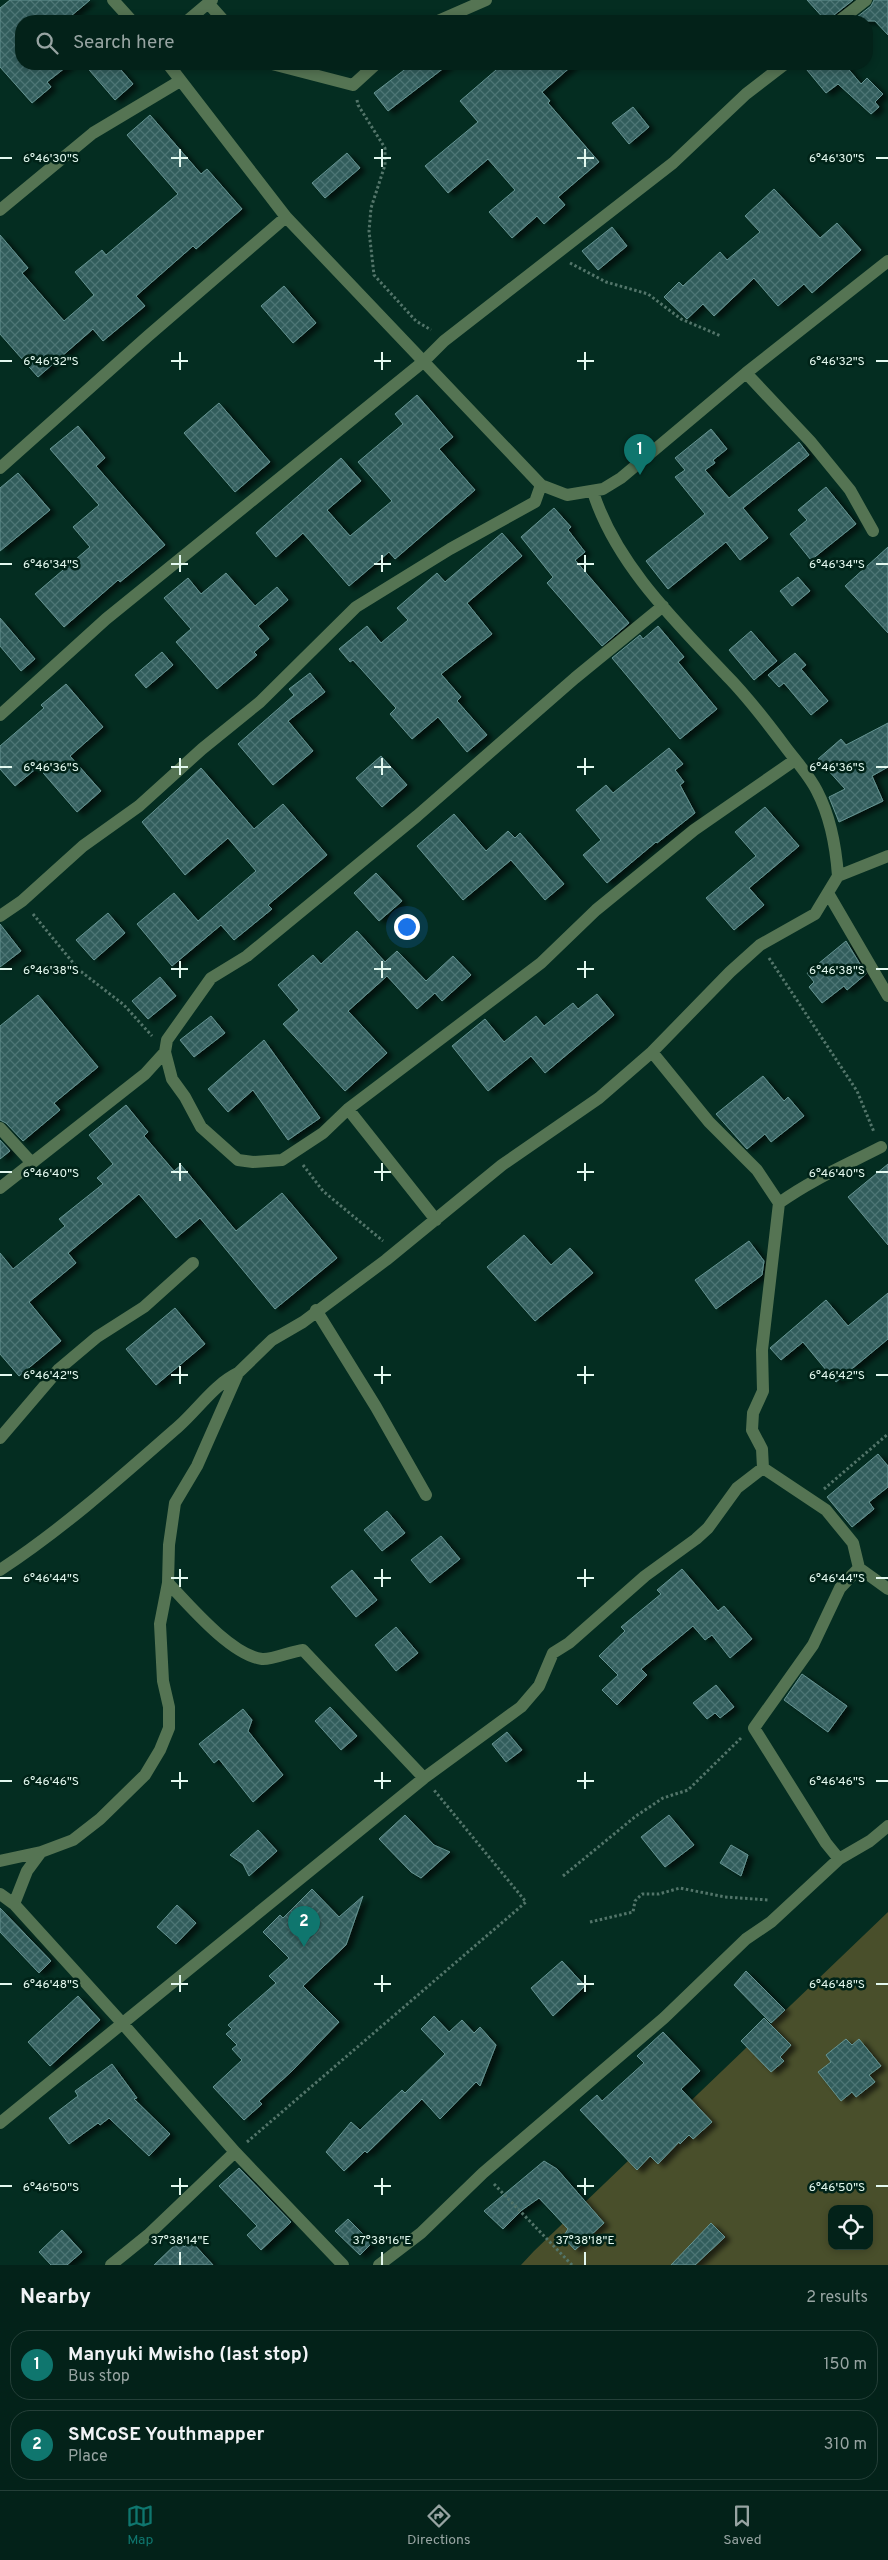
<!DOCTYPE html>
<html lang="en">
<head>
<meta charset="utf-8">
<style>
  :root { --surface:#032219; --page:#112f26; --text:#f1f3f6; --muted:#97a4a2; --line:#243f38; --accent:#0f766e }
  body { margin:0; font-family:Overpass,sans-serif; background:var(--page); color:var(--text) }
  .controls { position:absolute; right:15px; bottom:15px; display:grid; overflow:hidden; border-radius:10px; box-shadow:0 2px 8px #0003 }
  .controls button { width:45px; height:45px; display:grid; place-items:center; padding:0; border:0; border-bottom:1px solid var(--line); background:var(--surface); color:var(--text); font:25px sans-serif }
  .you { position:absolute; left:406px; top:926px; width:18px; height:18px; margin:-12px; border:4px solid #fff; border-radius:50%; background:#1a73e8; box-shadow:0 0 0 8px #1a73e833 }
  .badge { display:grid; place-items:center; width:32px; height:32px; border-radius:50%; background:var(--accent); color:#fff; font-size:16px; font-weight:700 }
  .pin { position:absolute; translate:-50% -41px; filter:drop-shadow(0 1px 2px #0008) }
  .pin::after { content:''; position:absolute; top:26px; width:18px; height:15px; background:inherit; clip-path:polygon(0 0,100% 0,50% 100%) }
  .list { margin:0; padding:0; list-style:none }
  h2 { display:flex; justify-content:space-between; align-items:center; height:65px; margin:0; padding:0 20px; font-size:21px }
  h2 small { font-size:16px; font-weight:400; color:var(--muted) }
  .list li { display:grid; grid-template-columns:32px 1fr auto; gap:15px; align-items:center; box-sizing:border-box; height:70px; margin:0 10px 10px; padding:0 10px; border:1px solid var(--line); border-radius:20px }
  .list b { display:block; font-size:19px; white-space:nowrap }
  .list p { margin:0; font-size:16px; white-space:nowrap; color:var(--muted) }
  .list em { font-size:16px; font-style:normal; color:var(--muted) }
  .icon { flex:none; width:28px; height:28px; fill:none; stroke:currentColor; stroke-width:2; stroke-linecap:round; stroke-linejoin:round }
  .map { position:relative; flex:none; width:888px; height:2265px; overflow:hidden }
  .search { position:absolute; background:var(--surface); box-shadow:0 2px 8px #0003; left:15px; right:15px; top:15px; height:55px; display:flex; align-items:center; gap:12px; box-sizing:border-box; padding:0 18px; border-radius:20px; color:var(--muted); font-size:19px }
  .sheet { height:225px; background:var(--surface) }
  nav { display:flex; justify-content:space-around; align-items:center; box-sizing:border-box; height:70px; border-top:1px solid var(--line); background:var(--surface); font-size:14px; color:var(--muted) }
  nav a { display:grid; justify-items:center; gap:2px }
  nav .on { color:var(--accent) }
  .map>svg:first-child { display:block }
</style>
</head>
<body>
<div class="map">
<svg width="888" height="2265" viewBox="0 0 888 2265">
  <defs>
    <pattern id="building-cross-hatch" width="8" height="8" patternUnits="userSpaceOnUse" patternTransform="scale(1.25)"><rect width="8" height="8" fill="#305d5c"/><path d="M0 0l8 8M0 8l8-8" fill="none" stroke="#4e7574"/></pattern>
    <filter id="shadow"><feDropShadow dx="5.5" dy="3" stdDeviation="2.5" flood-color="#0009"/></filter>
  </defs>
  <rect width="100%" height="100%" fill="#042d21"/>
  <path fill="#494f2b" fill-rule="evenodd" d="M888 1912V2265H521L534 2251ZM832 2209H869V2246H832Z"/>
  <path fill="url(#building-cross-hatch)" stroke="#669492" filter="url(#shadow)" d="M10 0H90L65 21H21V64H70L47 82 51 87 32 103 0 67V8Z
    M807 0H853L834 15 831 21H826Z
    M874 0H888V35L875 21H852L871 6Z
    M84 64H116L133 84 115 100Z
    M412 64H449L388 111 374 93Z
    M503 64H574L542 92 550 101 548 103 599 162 558 197 565 205 544 224 537 216 512 238 489 212 515 190 488 159 448 193 425 166 478 122 460 101Z
    M802 64H844L861 84 867 78 883 94 875 102 879 107 871 114 838 84 826 93Z
    M633 107 649 127 629 144 612 123Z
    M150 115 201 174 207 169 242 209 196 249 193 246 136 296 145 306 103 341 93 329 38 377 0 334V235L28 268 22 273 64 321 94 295 75 272 102 250 106 255 178 194 127 135Z
    M347 153 360 168 325 198 312 183Z
    M774 189 820 238 837 223 861 250 812 293 804 284 778 306 754 278 714 316 703 304 687 319 664 297 679 282 683 286 720 252 727 260 760 232 745 216Z
    M612 227 627 246 598 270 582 251Z
    M284 286 316 323 293 343 261 306Z
    M417 395 453 437 439 449 475 490 395 559 389 552 349 586 303 533 276 557 256 533 341 458 361 481 327 510 350 536 392 501 358 462 403 424 395 414Z
    M219 403 270 462 235 492 184 433Z
    M78 426 105 458 96 466 165 545 120 582 118 580 64 627 35 594 90 547 73 527 99 505 50 449Z
    M711 429 727 449 713 460 715 463 705 470 729 498 799 442 809 455 743 508 768 538 740 560 726 542 668 589 646 561 705 514 675 477 685 470 675 458Z
    M18 473 50 510 0 551V488Z
    M826 487 856 524 811 560 790 534 807 520 798 510Z
    M554 508 571 527 568 530 585 552 575 560 629 623 602 646 547 583 553 577 521 537Z
    M502 533 522 556 467 603 492 634 441 674 461 697 457 701 487 735 467 752 438 717 412 739 390 714 396 708 353 660 350 662 339 649 367 626 381 643 408 620 397 608 437 573 445 582Z
    M888 547V633L845 586Z
    M226 573 255 606 277 587 288 600 258 626 269 639 254 652 257 655 217 689 176 642 191 629 164 598 188 578 201 594Z
    M798 577 810 591 792 606 780 591Z
    M0 618 35 659 21 671 0 646Z
    M658 626 684 657 678 662 717 709 680 739 612 658 640 635 643 639Z
    M751 631 777 661 754 680 729 650Z
    M162 652 173 665 146 688 135 675Z
    M795 653 806 665 801 669 828 701 811 715 784 683 779 687 768 675Z
    M310 673 325 692 288 721 313 751 273 785 238 744 294 695 289 689Z
    M66 684 103 727 70 756 101 791 77 812 38 767 15 786 0 769V746L44 708 41 705Z
    M888 723V767L872 776 883 801 839 822 829 797 845 789 818 759 841 739 846 745Z
    M669 748 683 764 675 770 684 782 680 785 695 813 657 843 656 842 607 883 583 855 601 840 576 810 606 785 613 793Z
    M381 756 407 785 382 807 356 778Z
    M201 768 254 829 283 804 327 855 268 905 272 909 234 940 221 925 172 966 137 924 174 893 198 921 256 871 228 838 185 875 142 822Z
    M765 807 799 846 749 888 764 905 734 930 706 898 756 856 735 832Z
    M454 814 486 851 508 831 515 838 520 833 564 884 545 900 511 860 463 900 417 846Z
    M376 873 402 901 379 921 354 893Z
    M108 913 125 933 94 960 76 940Z
    M0 924 21 951 0 967Z
    M357 931 385 962 397 951 426 981 453 956 471 975 442 1001 435 993 417 1009 387 976 348 1011 387 1053 345 1091 283 1024 299 1010 278 985 313 955 321 964Z
    M846 941 866 974 847 990 844 986 822 1003 809 987 814 982 807 973Z
    M160 977 176 996 148 1019 132 1001Z
    M597 994 614 1015 545 1073 531 1056 488 1091 452 1046 485 1019 504 1042 536 1016 544 1026 573 1003 578 1009Z
    M38 995 98 1067 54 1103 60 1110 23 1141 6 1123 0 1120V1026Z
    M211 1016 225 1033 194 1057 180 1040Z
    M264 1040 320 1118 288 1140 253 1090 228 1112 208 1089Z
    M763 1076 784 1101 788 1097 804 1116 771 1142 765 1134 747 1149 716 1114Z
    M126 1105 148 1132 144 1136 174 1171 181 1165 236 1231 282 1193 337 1258 275 1309 200 1218 176 1238 139 1194 68 1253 76 1263 29 1302 61 1341 19 1376 0 1354V1253L13 1269 65 1226 59 1219 103 1184 97 1178 113 1164 89 1135Z
    M0 1140 10 1151 0 1159Z
    M888 1164V1245L848 1197Z
    M524 1235 551 1265 570 1248 593 1273 535 1321 487 1267Z
    M749 1241 764 1261 762 1275 716 1309 695 1280Z
    M888 1293V1339L836 1382 803 1342 781 1360 770 1348 826 1300 848 1326Z
    M175 1308 205 1344 156 1385 126 1349Z
    M878 1454 888 1466V1487L869 1502 874 1509 852 1527 827 1497Z
    M387 1511 405 1533 382 1551 364 1530Z
    M441 1536 460 1559 430 1583 411 1560Z
    M682 1569 718 1611 724 1606 752 1639 730 1658 712 1635 705 1640 693 1626 641 1669 647 1675 617 1705 602 1690 618 1675 599 1656 625 1631 621 1627 661 1594 657 1590Z
    M352 1570 377 1600 356 1617 331 1587Z
    M396 1627 418 1653 396 1671 375 1645Z
    M802 1674 847 1706 828 1732 784 1700Z
    M716 1685 734 1707 720 1718 715 1713 707 1719 693 1703Z
    M330 1707 357 1736 341 1750 315 1721Z
    M243 1709 252 1720 248 1731 283 1775 253 1802 219 1759 214 1763 199 1744Z
    M507 1732 522 1750 506 1762 492 1744Z
    M405 1815 434 1845 450 1852 421 1878 411 1872 379 1839Z
    M669 1815 694 1845 665 1867 641 1837Z
    M258 1830 277 1851 249 1876 243 1864 230 1855Z
    M731 1845 748 1855 741 1876 720 1863Z
    M312 1889 339 1917 363 1896 346 1945 303 1986 339 2022 292 2071 259 2101 262 2104 244 2120 213 2087 242 2060 232 2049 237 2045 226 2034 232 2029 228 2025 276 1983 269 1976 289 1958 263 1932 280 1915 283 1918Z
    M177 1905 196 1923 176 1944 157 1927Z
    M0 1908 51 1961 39 1973 0 1932Z
    M562 1961 585 1986 553 2016 531 1988Z
    M746 1971 785 2010 771 2023 734 1985Z
    M78 1996 100 2020 50 2066 28 2042Z
    M434 2016 449 2032 462 2020 474 2033 480 2027 496 2045 480 2086 476 2082 440 2119 422 2099 367 2153 365 2151 344 2171 326 2152 351 2122 360 2130 402 2090 405 2093 445 2054 421 2029Z
    M764 2018 791 2045 780 2057 784 2061 771 2072 741 2041Z
    M663 2032 700 2071 681 2089 712 2122 693 2139 689 2135 680 2144 679 2142 658 2164 650 2156 637 2170 580 2110 597 2095 602 2101 644 2063 637 2056Z
    M846 2039 852 2045 859 2039 881 2066 869 2075 875 2082 856 2097 852 2092 841 2101 818 2072 831 2062 826 2055Z
    M112 2064 137 2098 134 2099 170 2134 149 2156 109 2118 100 2125 98 2123 69 2144 49 2118 78 2096 75 2091Z
    M544 2161 557 2169 604 2223 575 2250 563 2237 568 2229 539 2198 522 2210 503 2229 484 2211Z
    M239 2168 291 2222 261 2250 247 2235 257 2226 219 2186Z
    M348 2219 372 2243 360 2255 335 2231Z
    M711 2223 725 2237 695 2265H671Z
    M62 2230 82 2252 67 2265H51L39 2252Z
    M179 2241 184 2247 191 2241 213 2265H154Z"/>
  <g fill="none" stroke-linecap="round" stroke-linejoin="round">
    <path stroke="#53756a" stroke-width="3" stroke-dasharray="2.5 2.5" stroke-linecap="butt" d="M357 100 358 105 385 148V165L371 208 369 231 374 275 416 321 431 330
      M570 263 606 282 648 294 681 319 721 336
      M33 914 79 970 124 1005 152 1036
      M769 958 857 1091 874 1132
      M303 1165 323 1191 383 1241
      M824 1489 888 1434
      M563 1876 636 1816 663 1798 688 1790 741 1738
      M590 1922 633 1912 635 1901 642 1894H659L680 1888 725 1897 769 1900
      M247 2142 526 1902 434 1790
      M494 2184 572 2265"/>
    <path stroke="#557453" stroke-width="12" d="M113 0 132 21
      M208 3 224 21
      M187 21 212 0
      M438 21 486 0
      M839 21 866 0
      M168 64 286 217 541 485 567 495 603 489 621 478 746 373 888 261
      M272 64 353 85 376 64
      M0 210 93 133 180 81
      M746 373 810 441 850 490 873 531
      M0 468 148 336 286 217
      M0 715 106 619 423 362 444 341 673 163 746 94 785 64
      M838 876 888 856
      M828 893 888 996
      M0 916 22 901 83 846 139 806 202 749 260 702 356 607 450 549 535 502 541 485
      M165 1052 172 1079 185 1097 201 1127 238 1160 253 1162 282 1160 323 1133 348 1109 541 963 596 910 694 830 795 760
      M348 1109 436 1220
      M0 1128 31 1162
      M0 1188 145 1074 165 1052 167 1040 211 978 247 956 417 816 575 678 663 606
      M779 1203C811 1180 846 1165 881 1147
      M316 1310 376 1407 426 1495
      M0 1438 59 1369 97 1337 144 1307 193 1263
      M763 1468 826 1510 853 1543 859 1568 840 1588 813 1645 754 1728 826 1843 839 1859
      M859 1568 888 1589
      M0 1570C64 1528 122 1476 179 1426 198 1409 215 1384 238 1373
      M168 1583C189 1605 231 1655 262 1659 272 1660 292 1651 303 1650L424 1778
      M0 1861 41 1852
      M0 1894 14 1904 123 2024 235 2152 343 2265
      M14 1904 27 1871 41 1852 73 1840 100 1819 145 1775 160 1750 169 1728V1707L163 1681 160 1624 168 1583 169 1545 175 1503 197 1466 238 1373 272 1340 303 1322 386 1260 502 1165 599 1098 652 1052 730 972 760 945 815 914 838 876C836 848 830 816 817 791 809 775 795 760 784 745 766 721 747 696 726 675 675 621 616 564 593 492
      M0 2123 424 1778 521 1707 539 1686 553 1653 569 1643 645 1576 696 1539 708 1528 737 1488 763 1468 762 1449 752 1430 753 1413 763 1391 762 1350 779 1203 757 1170 709 1122 652 1052
      M111 2265 148 2235 235 2152
      M379 2265 421 2233 483 2173 664 2018 746 1939 771 1922 839 1859 870 1841 888 1826"/>
  </g>
  <path fill="none" stroke="#e3f8ef" stroke-width="2" d="M180 149V167M382 149V167M585 149V167M0 158H12M171 158H188M374 158H391M577 158H594M876 158H888M180 352V370M382 352V370M585 352V370M0 361H12M171 361H188M374 361H391M577 361H594M876 361H888M180 555V572M382 555V572M585 555V572M0 564H12M171 564H188M374 564H391M577 564H594M876 564H888M180 758V775M382 758V775M585 758V775M0 767H12M171 767H188M374 767H391M577 767H594M876 767H888M180 961V978M382 961V978M585 961V978M0 969H12M171 969H188M374 969H391M577 969H594M876 969H888M180 1163V1181M382 1163V1181M585 1163V1181M0 1172H12M171 1172H188M374 1172H391M577 1172H594M876 1172H888M180 1366V1384M382 1366V1384M585 1366V1384M0 1375H12M171 1375H188M374 1375H391M577 1375H594M876 1375H888M180 1569V1587M382 1569V1587M585 1569V1587M0 1578H12M171 1578H188M374 1578H391M577 1578H594M876 1578H888M180 1772V1789M382 1772V1789M585 1772V1789M0 1781H12M171 1781H188M374 1781H391M577 1781H594M876 1781H888M180 1975V1992M382 1975V1992M585 1975V1992M0 1984H12M171 1984H188M374 1984H391M577 1984H594M876 1984H888M180 2178V2195M382 2178V2195M585 2178V2195M0 2186H12M171 2186H188M374 2186H391M577 2186H594M876 2186H888M180 2252V2265M382 2252V2265M585 2252V2265"/>
  <g font-size="12" text-anchor="middle" fill="#e3f8ef" stroke="#002318" stroke-width="5" stroke-linejoin="round" paint-order="stroke">
    <text x="51" y="162">6°46'30"S</text>
    <text x="837" y="162">6°46'30"S</text>
    <text x="51" y="365">6°46'32"S</text>
    <text x="837" y="365">6°46'32"S</text>
    <text x="51" y="568">6°46'34"S</text>
    <text x="837" y="568">6°46'34"S</text>
    <text x="51" y="771">6°46'36"S</text>
    <text x="837" y="771">6°46'36"S</text>
    <text x="51" y="974">6°46'38"S</text>
    <text x="837" y="974">6°46'38"S</text>
    <text x="51" y="1177">6°46'40"S</text>
    <text x="837" y="1177">6°46'40"S</text>
    <text x="51" y="1379">6°46'42"S</text>
    <text x="837" y="1379">6°46'42"S</text>
    <text x="51" y="1582">6°46'44"S</text>
    <text x="837" y="1582">6°46'44"S</text>
    <text x="51" y="1785">6°46'46"S</text>
    <text x="837" y="1785">6°46'46"S</text>
    <text x="51" y="1988">6°46'48"S</text>
    <text x="837" y="1988">6°46'48"S</text>
    <text x="51" y="2191">6°46'50"S</text>
    <text x="837" y="2191">6°46'50"S</text>
    <text x="180" y="2244">37°38'14"E</text>
    <text x="382" y="2244">37°38'16"E</text>
    <text x="585" y="2244">37°38'18"E</text>
  </g>
</svg>
<div class="controls">
<button><svg class="icon" aria-label="locate" viewBox="0 0 24 24"><circle cx="12" cy="12" r="6"/><path d="M12 2v4M12 18v4M2 12h4M18 12h4"/></svg></button>
</div>
<div class="you"></div>
<div class="pin badge" style="left:640px;top:475px">1</div>
<div class="pin badge" style="left:304px;top:1947px">2</div>
<div class="search"><svg class="icon" aria-label="search" viewBox="0 0 24 24"><circle cx="10" cy="10" r="6"/><path d="M15 15l6 6"/></svg>Search here</div>
</div>
<section class="sheet">
<h2>Nearby<small>2 results</small></h2>
<ul class="list">
<li><span class="badge">1</span><div><b>Manyuki Mwisho (last stop)</b><p>Bus stop</p></div><em>150 m</em></li>
<li><span class="badge">2</span><div><b>SMCoSE Youthmapper</b><p>Place</p></div><em>310 m</em></li>
</ul>
</section>
<nav>
<a class="on"><svg class="icon" aria-label="map" viewBox="0 0 24 24"><path d="M3 6l6-2 6 2 6-2v14l-6 2-6-2-6 2zM9 4v14M15 6v14"/></svg>Map</a>
<a><svg class="icon" aria-label="directions" viewBox="0 0 24 24"><path d="M12 3l9 9-9 9-9-9zM9 14v-3h6M13 9l2 2-2 2"/></svg>Directions</a>
<a><svg class="icon" aria-label="saved" viewBox="0 0 24 24"><path d="M7 4h10v16l-5-4-5 4z"/></svg>Saved</a>
</nav>
</body>
</html>
